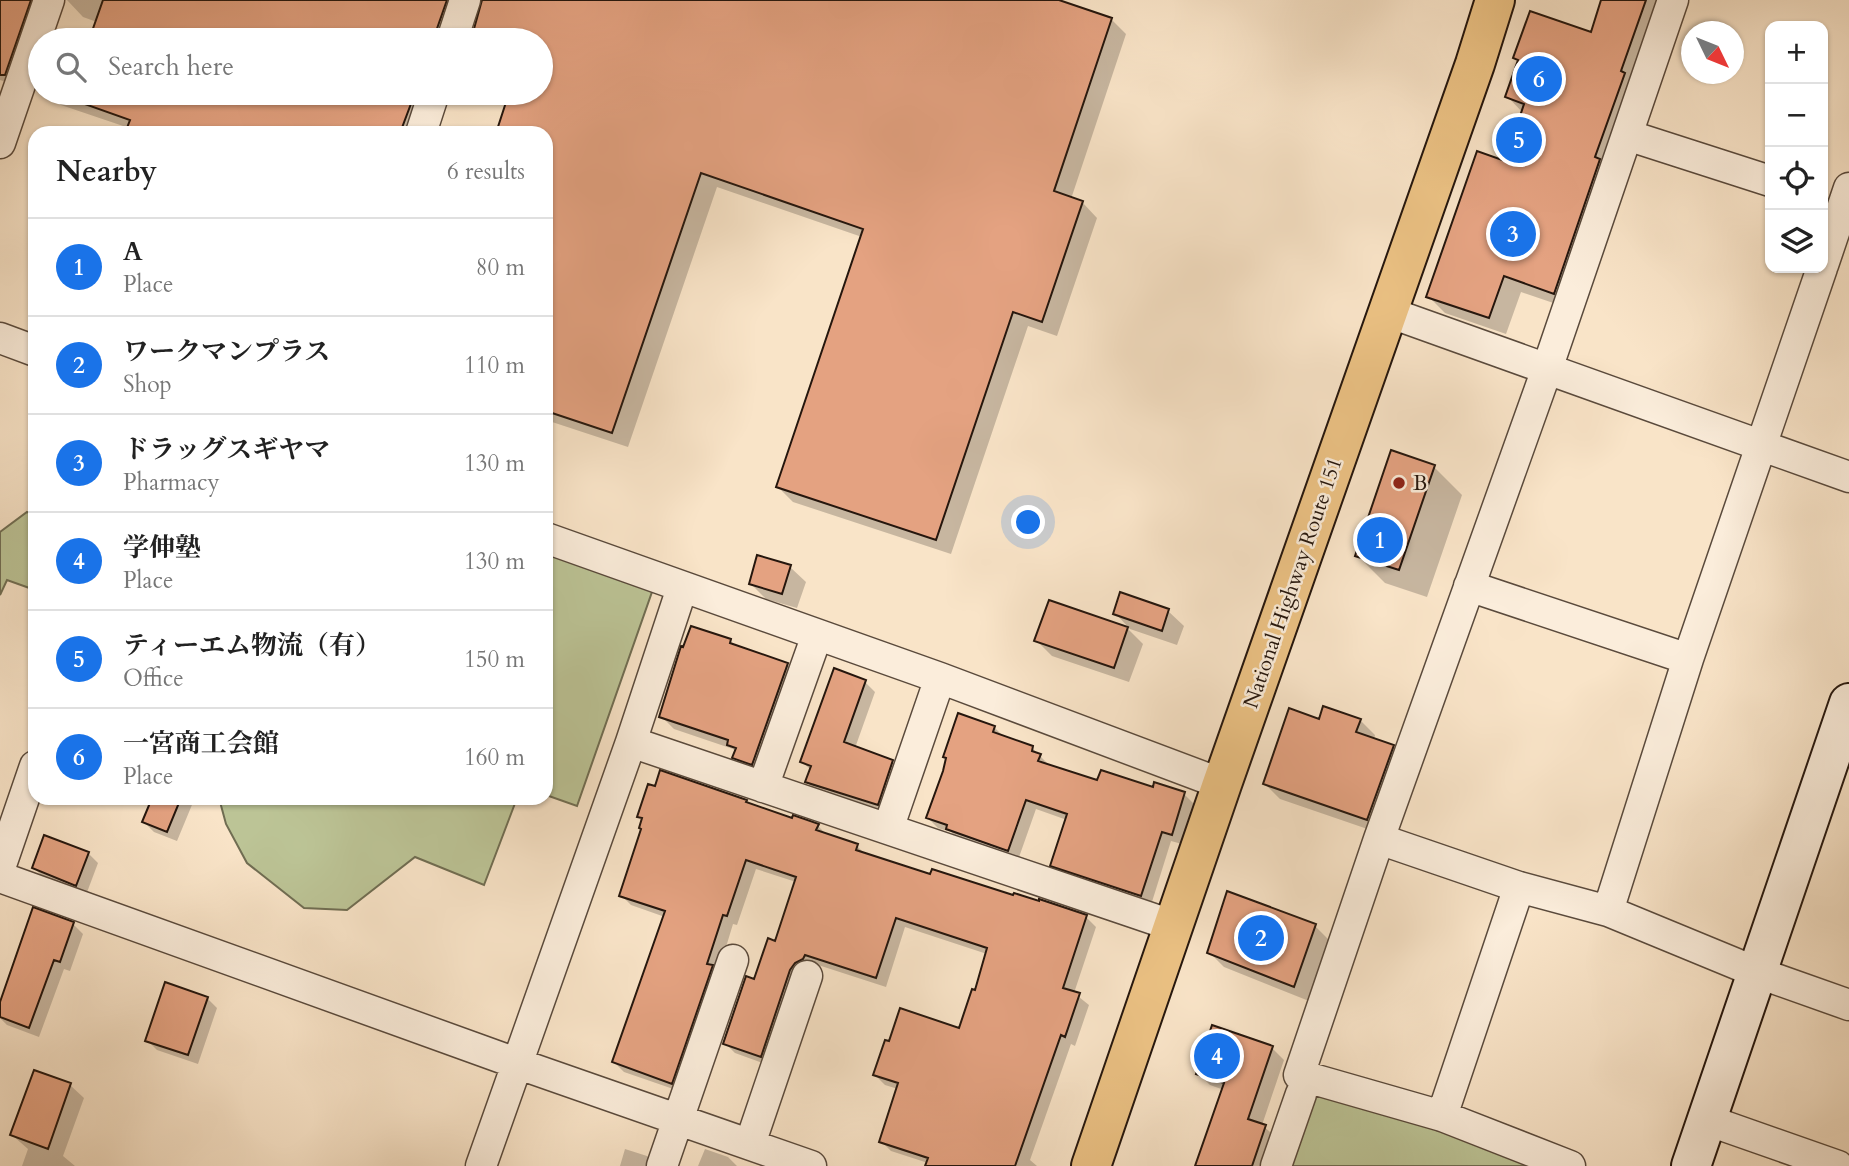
<!DOCTYPE html>
<html lang="en">
<head>
<meta charset="utf-8">
<style>
  :root { --surface:#fff; --page:#f2f2f2; --text:#222; --muted:#767676; --line:#e0e0e0; --accent:#1a73e8 }
  body { margin:0; font-family:Cardo,"Noto Serif JP",serif; background:var(--page); color:var(--text) }
  .controls { position:absolute; right:21px; top:21px; display:grid; overflow:hidden; border-radius:14px; box-shadow:0 2px 5px #0004 }
  .controls button { width:63px; height:63px; display:grid; place-items:center; padding:0; border:0; border-bottom:2px solid var(--line); background:var(--surface); color:var(--text); font:35px sans-serif }
  .compass { position:absolute; left:1681px; top:21px; width:63px; height:63px; border-radius:50%; background:var(--surface); box-shadow:0 2px 5px #0004; rotate:133deg }
  .you { position:absolute; left:1029px; top:523px; width:24px; height:24px; margin:-18px; border:5px solid #fff; border-radius:50%; background:#1a73e8; box-shadow:0 0 0 10px #1a73e833 }
  .badge { display:grid; place-items:center; width:46px; height:46px; border-radius:50%; background:var(--accent); color:#fff; font-size:23px; font-weight:700 }
  .pin { position:absolute; translate:-50% -50%; border:4px solid #fff; box-shadow:0 2px 7px #0006 }
  .list { margin:0; padding:0; list-style:none }
  h2 { display:flex; justify-content:space-between; align-items:center; height:91px; margin:0; padding:0 28px; font-size:30px }
  h2 small { font-size:23px; font-weight:400; color:var(--muted) }
  .list li { display:grid; grid-template-columns:46px 1fr auto; gap:21px; align-items:center; box-sizing:border-box; height:98px; padding:0 28px; border-top:2px solid var(--line) }
  .list b { display:block; font-size:26px; white-space:nowrap }
  .list p { margin:0; font-size:23px; white-space:nowrap; color:var(--muted) }
  .list em { font-size:23px; font-style:normal; color:var(--muted) }
  .icon { flex:none; width:38px; height:38px; fill:none; stroke:currentColor; stroke-width:2; stroke-linecap:round; stroke-linejoin:round }
  .map { position:relative; flex:none; width:1849px; height:1166px; overflow:hidden }
  .search { position:absolute; background:var(--surface); box-shadow:0 2px 5px #0004; left:28px; top:28px; width:525px; height:77px; display:flex; align-items:center; gap:18px; box-sizing:border-box; padding:0 24px; border-radius:38px; color:var(--muted); font-size:26px }
  .panel { position:absolute; background:var(--surface); box-shadow:0 2px 5px #0004; left:28px; top:126px; width:525px; height:679px; border-radius:21px }
  .map>svg:first-child { display:block }
</style>
</head>
<body>
<div class="map">
<svg width="1849" height="1166" viewBox="0 0 1849 1166">
  <rect width="100%" height="100%" fill="#f9e4c8"/>
  <filter id="stains"><feTurbulence type="fractalNoise" baseFrequency=".00286" numOctaves="4"/><feColorMatrix values="0 0 0 0 .2 0 0 0 0 .09 0 0 0 0 .02 0 0 0 .5 -.17"/></filter>
  <radialGradient id="worn" r=".72"><stop offset=".6" stop-color="#630" stop-opacity="0"/><stop offset="1" stop-color="#630" stop-opacity=".3"/></radialGradient>
  <path fill="#bcc496" stroke="#706d52" stroke-width="2" d="M27 512 35 515V590L7 580 0 595V532Z
    M546 551 653 589 577 806 546 795Z
    M219 798H517L484 885 415 857 347 910 304 908 247 863 226 824Z
    M1316 1086 1568 1166H1286Z"/>
  <path fill="#0003" d="M0 0H56L21 87 0 80Z
    M67 0H446L461 15 453 40H91L97 22 83 17Z
    M533 0H1054L1111 19 1126 34 1071 199 1082 202 1097 218 1057 336 1028 326 951 554 793 502 778 487 862 237 717 187 628 447 546 420V133L498 132 511 93H541V40H479L474 35Z
    M1616 0H1677L1571 309 1521 292 1506 334 1445 313 1428 296 1506 163 1523 113 1507 96 1519 62 1515 58 1592 35Z
    M49 93H434L420 133H127L129 128 61 105Z
    M1434 467 1462 495 1427 597 1385 583 1357 555Z
    M790 567 806 582 797 608 766 599 751 584Z
    M1121 594 1168 611 1184 626 1177 645 1130 629 1115 613Z
    M1127 628 1143 644 1129 682 1052 656 1037 641Z
    M730 641 736 647 787 664 800 677 765 776 747 770 734 757 736 752 733 749 674 729 661 716Z
    M865 682 875 692 855 748 892 762 902 772 888 814 817 792 807 782 811 770 802 762Z
    M1360 720 1375 735 1374 740 1393 746 1408 761 1382 834 1280 799 1265 784 1320 721Z
    M994 727 1005 738 1032 748 1050 766 1099 782 1184 794 1194 804 1182 844 1171 841 1151 905 1062 875 1052 865 1067 820 1036 809 1018 860 958 839 951 832 938 828 928 818Z
    M154 798H192L194 800 177 841 154 832 144 822Z
    M746 802 749 805 793 820 818 826 828 836 857 846 867 856 931 877 1086 917 1096 927 1074 993 1089 1005 1075 1046 1071 1044 1030 1160 1037 1166H927L928 1163 891 1151 881 1141 898 1089 885 1085 875 1075 960 1030 976 993 987 954 905 927 886 987 815 964 771 1066 735 1053 725 1043 776 943 796 882 756 869 737 925 733 924 682 1092 624 1072 614 1062 665 917 631 905 621 895 642 829 643 820 639 816Z
    M88 853 98 863 86 895 44 878 34 868Z
    M73 924 83 934 70 971 64 969 39 1037 7 1025 0 1018V1007Z
    M1315 926 1330 941 1309 1001 1224 967 1209 952Z
    M207 998 217 1008 198 1064 157 1050 147 1040Z
    M1272 1048 1284 1060 1262 1125 1277 1138 1268 1166H1197L1224 1090 1210 1085 1198 1073Z
    M35 1072 70 1085 84 1098 63 1156 75 1166H22L28 1149 12 1135Z
    M625 1149 647 1156 657 1166H620Z
    M705 1149 728 1157 737 1166H698Z"/>
  <path fill="#e4a281" stroke="#25160d" stroke-width="2" d="M0 0H31L5 75H0Z
    M103 0H447L433 40H89Z
    M482 0H1059L1112 18 1054 191 1083 201 1042 322 1013 312 936 540 776 487 863 229 701 173 612 433 546 411V133H496L509 93H541V40H486L472 36Z
    M1601 0H1646L1621 71 1625 73 1595 157 1600 159 1554 294 1504 276 1489 318 1426 297 1477 151 1505 161 1524 104 1505 97 1518 60 1513 58 1530 11 1591 32Z
    M63 93H415L400 133H125L130 120 62 96Z
    M1391 450 1435 465 1399 570 1355 556Z
    M757 555 791 565 782 594 749 584Z
    M1120 592 1169 609 1162 631 1113 614Z
    M1049 600 1128 627 1114 668 1034 641Z
    M691 626 731 639 730 643 788 663 752 765 732 758 736 748 727 745 728 740 659 717 681 646 683 647Z
    M834 668 866 680 844 742 893 760 878 805 805 782 811 766 800 762Z
    M1323 706 1361 719 1356 732 1394 745 1367 820 1263 784 1289 708 1319 719Z
    M958 713 995 726 993 732 1033 746 1032 751 1041 754 1038 761 1097 780 1101 770 1153 787 1154 782 1185 792 1172 835 1162 832 1141 896 1050 866 1067 814 1026 800 1008 851 946 829 947 825 926 818 943 771 946 758 943 757Z
    M660 770 741 798 747 800 746 802 792 818 793 815 819 824 816 830 858 844 856 850 930 874 932 869 1013 895 1014 893 1039 901V899L1087 915 1063 988 1080 993 1065 1037 1061 1035 1015 1166H925L928 1158 879 1142 898 1083 873 1075 885 1040 889 1041 900 1008 959 1028 972 989 975 990 987 948 896 918 876 978 805 955 803 959 795 963 790 970 761 1057 723 1044 746 976 754 979 768 938 775 941 796 877 746 860 727 916 723 915 707 964 713 965 672 1084 612 1062 665 911 619 896 641 829 639 828 642 818 637 817 648 784 655 786Z
    M152 798H181L167 832 142 822Z
    M44 835 89 852 76 886 32 868Z
    M1227 891 1316 924 1294 987 1207 953Z
    M33 907 74 922 60 962 54 960 29 1028 0 1017V1002Z
    M165 982 208 997 188 1055 145 1041Z
    M1212 1025 1273 1046 1248 1119 1266 1125 1252 1166H1195L1224 1083 1196 1074Z
    M34 1070 71 1083 48 1149 10 1135Z"/>
  <g fill="none" stroke-linecap="round" stroke-linejoin="round">
    <defs>
      <path id="street" d="M452 40 465 0
        M421 133 434 93
        M1627 135 1770 181
        M0 143 49 0
        M1823 265 1849 188
        M1388 312 1849 477
        M0 338 35 351
        M546 538 940 678 1222 784
        M1469 586 1688 659
        M631 742 1174 926
        M763 787 817 635
        M888 829 940 678
        M1379 839 1519 887 1608 911 1756 972 1849 1005
        M0 868 35 766
        M0 877 516 1063 811 1166
        M1608 911 1688 659 1822 268
        M1442 1116 1519 887
        M1707 1120 1838 1166
        M750 1144 807 976
        M481 1166 631 742 682 588
        M662 1166 733 960
        M1276 1166 1301 1094
        M1570 1166 1442 1116 1299 1075 1379 839 1547 369 1673 0"/>
      <path id="secondary" d="M1691 1166 1849 703"/>
      <path id="highway" d="M1091 1166 1222 784 1475 64 1495 0"/>
    </defs>
    <use href="#street" stroke="#5a4a3c" stroke-width="33"/>
    <use href="#secondary" stroke="#25160d" stroke-width="42"/>
    <use href="#highway" stroke="#25160d" stroke-width="42"/>
    <use href="#street" stroke="#fbeddb" stroke-width="30"/>
    <use href="#secondary" stroke="#fbeddb" stroke-width="38"/>
    <use href="#highway" stroke="#ecc284" stroke-width="38"/>
  </g>
  <circle fill="#8f2418" stroke="#fbeddb" stroke-width="2.5" cx="1399" cy="483" r="7"/>
  <g text-anchor="middle" dominant-baseline="central" stroke-width="5" stroke-linejoin="round" paint-order="stroke">
    <g font-size="21" fill="#25160d" stroke="#fbeddb" text-anchor="start">
      <text x="1413" y="483">B</text>
    </g>
    <g font-size="21" fill="#25160d" stroke="#fbeddb">
      <text transform="translate(1293 583) rotate(-71)">National Highway Route 151</text>
    </g>
  </g>
  <rect width="100%" height="100%" filter="url(#stains)"/>
  <rect width="100%" height="100%" fill="url(#worn)"/>
</svg>
<div class="controls">
<button>+</button>
<button>−</button>
<button><svg class="icon" aria-label="locate" viewBox="0 0 24 24"><circle cx="12" cy="12" r="6"/><path d="M12 2v4M12 18v4M2 12h4M18 12h4"/></svg></button>
<button><svg class="icon" aria-label="layers" viewBox="0 0 24 24"><path d="M12 4l9 5-9 5-9-5zM3 14l9 5 9-5"/></svg></button>
</div>
<svg class="compass" viewBox="-18 -18 36 36"><path d="M0-13l5 13h-10z" fill="#e53935"/><path d="M0 13l5-13h-10z" fill="#767676"/></svg>
<div class="you"></div>
<div class="pin badge" style="left:1380px;top:540px">1</div>
<div class="pin badge" style="left:1261px;top:938px">2</div>
<div class="pin badge" style="left:1513px;top:234px">3</div>
<div class="pin badge" style="left:1217px;top:1056px">4</div>
<div class="pin badge" style="left:1519px;top:140px">5</div>
<div class="pin badge" style="left:1539px;top:79px">6</div>
<div class="search"><svg class="icon" aria-label="search" viewBox="0 0 24 24"><circle cx="10" cy="10" r="6"/><path d="M15 15l6 6"/></svg>Search here</div>
<section class="panel">
<h2>Nearby<small>6 results</small></h2>
<ul class="list">
<li><span class="badge">1</span><div><b>A</b><p>Place</p></div><em>80 m</em></li>
<li><span class="badge">2</span><div><b>ワークマンプラス</b><p>Shop</p></div><em>110 m</em></li>
<li><span class="badge">3</span><div><b>ドラッグスギヤマ</b><p>Pharmacy</p></div><em>130 m</em></li>
<li><span class="badge">4</span><div><b>学伸塾</b><p>Place</p></div><em>130 m</em></li>
<li><span class="badge">5</span><div><b>ティーエム物流（有）</b><p>Office</p></div><em>150 m</em></li>
<li><span class="badge">6</span><div><b>一宮商工会館</b><p>Place</p></div><em>160 m</em></li>
</ul>
</section>
</div>
</body>
</html>
